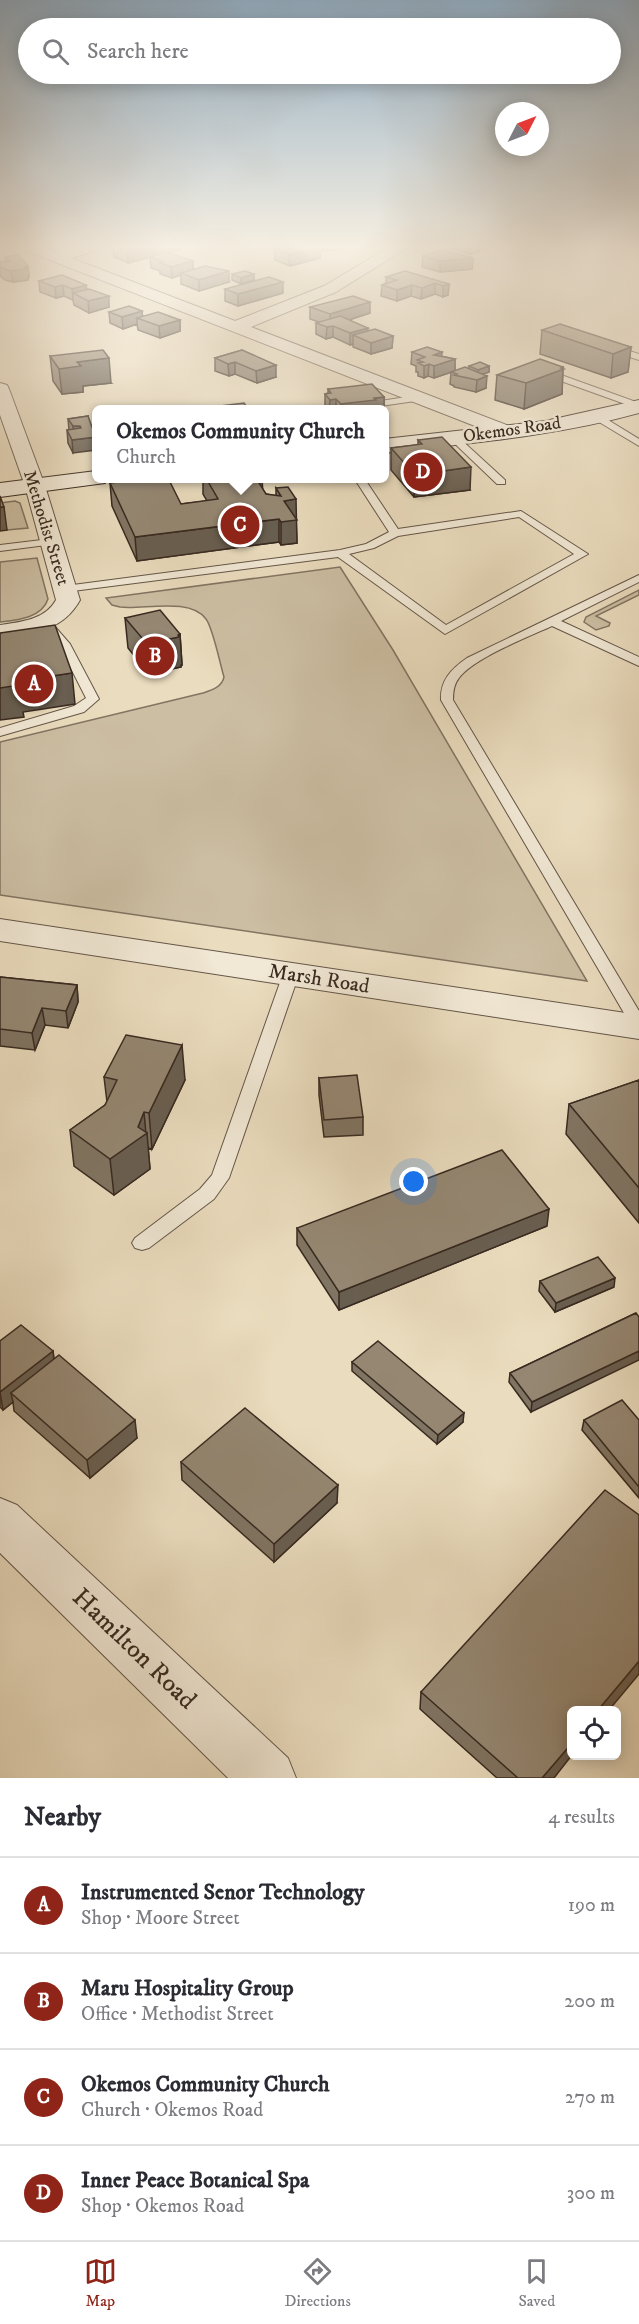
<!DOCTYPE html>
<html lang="en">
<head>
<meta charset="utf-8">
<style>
  :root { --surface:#fff; --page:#f7f7f7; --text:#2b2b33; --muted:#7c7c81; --line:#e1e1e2; --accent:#8f2418 }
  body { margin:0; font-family:"IM FELL DW Pica",serif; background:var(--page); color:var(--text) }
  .controls { position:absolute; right:18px; bottom:18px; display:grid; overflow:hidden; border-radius:9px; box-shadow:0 3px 15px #0003 }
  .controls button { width:54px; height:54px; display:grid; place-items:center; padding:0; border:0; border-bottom:2px solid var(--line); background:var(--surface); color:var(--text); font:30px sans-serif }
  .compass { position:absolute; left:495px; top:102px; width:54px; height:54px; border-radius:50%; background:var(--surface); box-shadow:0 3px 15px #0003; rotate:48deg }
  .you { position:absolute; left:414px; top:1182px; width:21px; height:21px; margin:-15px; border:4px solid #fff; border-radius:50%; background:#1a73e8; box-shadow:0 0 0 9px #1a73e833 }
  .badge { display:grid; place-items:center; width:39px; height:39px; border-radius:50%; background:var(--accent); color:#fff; font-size:20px; font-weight:700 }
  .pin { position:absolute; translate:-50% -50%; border:3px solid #fff; box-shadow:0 2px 6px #0006 }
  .popup { position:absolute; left:92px; top:405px; width:297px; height:78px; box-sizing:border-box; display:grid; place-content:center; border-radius:9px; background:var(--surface); filter:drop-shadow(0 2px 4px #0005); font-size:20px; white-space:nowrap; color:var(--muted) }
  .popup b { font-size:22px; color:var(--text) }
  .popup::after { content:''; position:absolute; left:50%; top:100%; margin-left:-12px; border:12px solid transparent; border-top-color:var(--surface) }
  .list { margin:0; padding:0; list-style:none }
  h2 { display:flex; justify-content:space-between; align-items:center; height:78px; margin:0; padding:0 24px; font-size:26px }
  h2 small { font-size:20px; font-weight:400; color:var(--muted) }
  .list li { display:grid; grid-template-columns:39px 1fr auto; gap:18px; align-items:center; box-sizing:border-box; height:96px; padding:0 24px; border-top:2px solid var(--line) }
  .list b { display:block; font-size:22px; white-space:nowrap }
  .list p { margin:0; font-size:20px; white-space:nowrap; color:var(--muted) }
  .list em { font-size:20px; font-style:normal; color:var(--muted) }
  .icon { flex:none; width:33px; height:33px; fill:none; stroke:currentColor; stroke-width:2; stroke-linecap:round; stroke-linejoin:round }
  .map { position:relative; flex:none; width:639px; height:1778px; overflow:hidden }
  .search { position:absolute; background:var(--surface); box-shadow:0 3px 15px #0003; left:18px; right:18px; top:18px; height:66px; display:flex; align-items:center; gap:15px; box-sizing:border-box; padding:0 21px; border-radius:33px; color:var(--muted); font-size:22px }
  .sheet { height:462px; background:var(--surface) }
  nav { display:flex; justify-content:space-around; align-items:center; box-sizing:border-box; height:84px; border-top:2px solid var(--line); background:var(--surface); font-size:16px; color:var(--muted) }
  nav a { display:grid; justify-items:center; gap:3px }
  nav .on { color:var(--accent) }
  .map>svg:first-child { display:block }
</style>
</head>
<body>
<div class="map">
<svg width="639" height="1778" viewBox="0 0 639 1778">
  <rect width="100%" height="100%" fill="#eadcbe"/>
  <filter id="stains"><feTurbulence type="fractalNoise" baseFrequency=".00333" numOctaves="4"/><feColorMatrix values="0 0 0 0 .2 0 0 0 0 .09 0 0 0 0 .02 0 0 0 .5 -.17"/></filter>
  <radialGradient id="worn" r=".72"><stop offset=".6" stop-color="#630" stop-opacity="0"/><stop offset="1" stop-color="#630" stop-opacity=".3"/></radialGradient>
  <path fill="#ccbea3" stroke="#827462" stroke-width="1.5" d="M15 501 20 503 28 528 7 530 0 512V503Z
    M37 558 48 599C42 618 17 620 0 622V562Z
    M340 567 393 650 587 981 0 895V742L203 693C212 690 222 687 224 677 220 664 213 628 206 619 190 597 143 610 120 607L112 605 106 598Z
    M639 590V595L596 616 610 623 609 626 596 630 584 622 586 617Z"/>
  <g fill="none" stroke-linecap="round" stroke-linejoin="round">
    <defs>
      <path id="service" d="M611 345 639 354V360L608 350 607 348Z
        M564 376 639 403V409L561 381 559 379Z
        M419 395 424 398 422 400 353 410H323Z
        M594 415H600L639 439V446L594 419Z
        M451 436H457L505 480V484H497L451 440Z
        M354 478H364L398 529 521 511 588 554 445 634 338 557 65 592 59 589 65 586 340 550 366 544 389 532ZM519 517 574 554 446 625 349 554 374 548 398 536Z
        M50 539 56 542 54 544 0 551V545Z
        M639 575V582L561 621 639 657V666L552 626C528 637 474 658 459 678 454 684 453 692 453 700L639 1011V1031L633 1029 631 1025 441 700C440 681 451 669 467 658Z
        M46 620 50 621 70 644 99 699 84 712 0 736V728L74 706 86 698 59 645 40 624Z
        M291 969 299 974 229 1178 214 1199 149 1248 142 1250 135 1248 132 1243 135 1238 200 1189 212 1175 283 974Z"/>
      <path id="minor" d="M17 245H39L56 252 81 245H107L105 248 71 258 235 321 324 286 393 245H412L336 292 251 327 512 427 515 431 512 435H498L19 248Z
        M0 383 7 385 9 389 45 486 80 600C63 631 32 634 0 639V625C20 622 45 620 56 600L25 486 0 415Z"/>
      <path id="tertiary" d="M0 919 639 1015V1039L0 941Z
        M0 1498 17 1505 288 1758 296 1778H228L0 1553Z"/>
      <path id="secondary" d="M639 400V413C556 436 470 443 384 453V439L545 421Z
        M96 471V478H108L105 483 0 497V483Z"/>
    </defs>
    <use href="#service" stroke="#645648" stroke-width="2"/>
    <use href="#minor" stroke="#645648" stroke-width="2"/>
    <use href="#tertiary" stroke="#645648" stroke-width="2"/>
    <use href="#secondary" stroke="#382a20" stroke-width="2"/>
    <use href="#service" fill="#f1e8d5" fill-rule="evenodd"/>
    <use href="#minor" fill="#f1e8d5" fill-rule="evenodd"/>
    <use href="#tertiary" fill="#f1e8d5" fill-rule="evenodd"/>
    <use href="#secondary" fill="#f1e8d5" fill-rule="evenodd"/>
  </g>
  <path fill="#807462" stroke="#382a20" stroke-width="1.5" d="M291 245H354L343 247V249L322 251 320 250V258L290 266 275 260 274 249Z
    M454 245H486V249L470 254 454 249Z
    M113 246 181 249 168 253 193 261V270L229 282 199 291 181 284V275L172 278 160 274V271L151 268 150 257 128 263 114 257Z
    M423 256 473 258 472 269 440 272 422 267Z
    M5 257 28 266 29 277H28V280L13 282 5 280 0 276V262H6Z
    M232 274 254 280 241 284 232 280Z
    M386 277 449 284 448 295 443 297 435 294 421 299 411 296 397 301 381 296 382 285 386 283Z
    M39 281 86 285 87 290 109 307 89 313 74 305 73 300 64 296 56 298 40 292Z
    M225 289 283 293 238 306 225 301Z
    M310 307 370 313 349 320 368 331 393 336 392 348 371 354 353 347V344L350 345 333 337 326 339 316 334V323L319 322 310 319Z
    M142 311V316L180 320V331L160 338 138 330 137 324 123 329 110 323 109 312Z
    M542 330 631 347 628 372 611 378 540 354Z
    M242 350 276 377 257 383 235 374 229 376 215 371V358Z
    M412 352H442L441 356 455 359V371L469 369V366H489V372L482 374 486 388 476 392 454 387V386L450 384 451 372 434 378 428 376 424 378 418 376V372H416V366L411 364Z
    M50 356 111 383 83 386V392L62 394 53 381Z
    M563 369 562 394 524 409 495 400 497 375Z
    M328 389 384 397V413V410H325V394L328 393Z
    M88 416 73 453 68 443 67 430H69L68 419Z
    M418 440 470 490 414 497 391 470V448L418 445Z
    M203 478H262V489L266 494 276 496V488L296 518 297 543 281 545 279 542 137 561 112 506 110 483 181 504 207 501 203 494Z
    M125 618 180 634 182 665H181V667L158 672 153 666 144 668 128 648Z
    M0 977 77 985 78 1002 68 1028 45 1025 35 1050 0 1046Z
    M104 1077 185 1080 152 1149 148 1148 150 1169 114 1195 74 1166 70 1130 105 1105 107 1102Z
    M319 1078 363 1117V1135L324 1137 319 1095Z
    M639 1080V1223L566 1134 569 1104Z
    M547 1226 339 1310 297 1245V1228Z
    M540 1281 614 1287 555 1312 539 1291Z
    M636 1313 531 1412 509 1382 510 1373Z
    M0 1341 53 1351 54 1359 137 1438 90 1478 14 1411 13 1402 3 1410 0 1407Z
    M352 1362 463 1422 437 1444 352 1371Z
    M584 1420H639V1498L582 1430Z
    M181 1462 337 1503 274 1562 182 1480Z
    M421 1692 554 1778H497L420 1709Z"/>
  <path fill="#685e50" stroke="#382a20" stroke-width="1.5" d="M155 245H181V249L128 263 127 252Z
    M322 245H354L343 247V249L322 251Z
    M470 245H486V249L470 254Z
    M320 247V258L290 266 289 255Z
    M473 258 472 269 440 272V261Z
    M193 261V272L181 273V275L172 278 171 267Z
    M28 266 29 277H28V280L13 282 11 271Z
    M229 271V282L199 291V280Z
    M254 274V280L241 284V278Z
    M283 282V293L238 306V294Z
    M435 283V294L421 299 422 288Z
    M449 284 448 295 443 297V286Z
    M63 285 64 296 56 298 55 287Z
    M86 285 87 296 73 293V300L72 289Z
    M412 285 411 296 397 301V290Z
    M109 296V307L89 313 88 301Z
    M370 302V313L330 326V314Z
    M142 311 143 320 137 318V324L123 329 122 317Z
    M180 320V331L160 338 159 326Z
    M333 326V337L326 339 327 327Z
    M368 328V340L353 335V344L350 345V333Z
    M393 336 392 348 371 354V343Z
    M631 347 628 372 611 378 613 354Z
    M442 352 441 364 455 359V371L434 378V355Z
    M109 358 111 383 83 386V392L62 394 59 369 77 362Z
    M235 362V374L229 376 228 364Z
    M429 364 428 376 424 378V366Z
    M276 365V377L257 383 256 371Z
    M489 366V372L478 376V370Z
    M563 367 562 394 524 409 526 383Z
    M487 376 486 388 476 392 477 380Z
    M384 397V413V410H341V404Z
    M336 399V410H329L330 400Z
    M73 426H80L81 438 74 439Z
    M96 437V450L73 453 72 440Z
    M471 467 470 490 414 497 415 475Z
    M252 478H262L263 494Z
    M296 499 297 543 281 545V522L284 501Z
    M0 507H4L7 530 0 531Z
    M279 519V542L137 561 135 537Z
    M180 634 182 665H181V667L158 672 156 642Z
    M151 636 153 666 144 668 142 638Z
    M72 673 75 704 23 712 24 717 0 720V688L19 681Z
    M77 985 78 1002 68 1028 66 1011Z
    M42 1008 45 1025 35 1050 32 1033Z
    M182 1045 185 1080 152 1149 149 1113Z
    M144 1112 146 1134 147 1133 150 1169 114 1195 110 1159 138 1127Z
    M549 1209 547 1226 339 1310V1292Z
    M615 1278 614 1287 555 1312 556 1303Z
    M53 1351 55 1368 11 1393 13 1402 3 1410 0 1392Z
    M639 1351V1360L531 1412 532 1402Z
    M464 1413 463 1422 437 1444 438 1435Z
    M135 1420 137 1438 90 1478 87 1460Z
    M338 1485 337 1503 274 1562V1544Z
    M639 1661V1674L609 1710H598Z
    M572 1743V1755L554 1778H542Z"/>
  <path fill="#958772" stroke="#382a20" stroke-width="1.5" d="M115 245H155L127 252 113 246Z
    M291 245H316L320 247 289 255 274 249Z
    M442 250 473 258 440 261 423 256Z
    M167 252 193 261 171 267 160 263 164 262 150 257Z
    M18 255 28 266 24 267 27 269 11 271 4 269 0 266V262L10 261 5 257Z
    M205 266 229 271 199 280 181 273Z
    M245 271 254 274 241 278 232 274Z
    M405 271 449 284 443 286 435 283 422 288 412 285 397 290 382 285 397 280 386 277Z
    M62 275 86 285 72 289 63 285 55 287 39 281Z
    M269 277 283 282 238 294 225 289Z
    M89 289 109 296 88 301 73 293Z
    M353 296 370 302 330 314 310 307Z
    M129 306 142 311 122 317 109 312Z
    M158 312 180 320 159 326 137 318Z
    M340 316 368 328 350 333 333 326 327 327 316 323Z
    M560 324 631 347 613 354 542 330Z
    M375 329 393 336 371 343 353 335Z
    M427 347 442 352 434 355 455 359 434 366 429 364 424 366 418 363 423 362 417 360 425 357 412 352Z
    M103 350 109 358 77 362 81 366 59 369 50 356Z
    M242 350 276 365 256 371 235 362 228 364 215 358Z
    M540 359 563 367 561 368 564 369 526 383 497 375Z
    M480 362 489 366 478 370 469 366Z
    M465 367 487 376 477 380 454 375 457 374 451 372Z
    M372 384 384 397 374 398 376 400 341 404 336 399 330 400 325 394 331 393 328 389Z
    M244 403 248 409 269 407 271 410H221L219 406Z
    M88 416 92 427 96 426V437L72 440 67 430 81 428 80 426H73L68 419Z
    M442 437 471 467 415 475 391 448 422 444 418 440Z
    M150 478H168L181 504 218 499 206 478H256L266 494 281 496 276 488 288 487 296 499 284 501 297 520 281 522 279 519 135 537 110 483Z
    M0 496 4 507H0Z
    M160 610 180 634 178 635 179 637 156 642 151 636 142 638 125 618Z
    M55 625 72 673 19 681 20 685 0 688V633Z
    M0 977 77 985 66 1011 42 1008 32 1033 0 1029Z
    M126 1035 182 1045 149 1113 144 1112 138 1127 147 1133 110 1159 70 1130 105 1105 117 1080 104 1077Z
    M357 1075 363 1117 324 1120 319 1078Z
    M639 1080V1188L569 1104Z
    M502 1150 549 1209 339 1292 297 1228Z
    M598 1257 615 1278 556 1303 540 1281Z
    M636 1313 639 1317V1351L532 1402 510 1373Z
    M21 1325 53 1351 0 1392V1341Z
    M378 1341 464 1413 438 1435 352 1362Z
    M59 1355 135 1420 87 1460 11 1393Z
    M622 1400 639 1420V1487L584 1420Z
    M245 1408 338 1485 274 1544 181 1462Z
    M605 1490 639 1515V1661L598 1710H572V1743L542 1778H518L421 1692Z"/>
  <linearGradient id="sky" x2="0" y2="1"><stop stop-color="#90acc2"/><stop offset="0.5" stop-color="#f6efe2"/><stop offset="1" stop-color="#f6efe2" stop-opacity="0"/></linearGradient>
  <rect width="639" height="494" fill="url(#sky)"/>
  <g text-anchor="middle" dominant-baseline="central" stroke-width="5" stroke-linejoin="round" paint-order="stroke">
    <g font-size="18" fill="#382a20" stroke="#f1e8d5">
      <text transform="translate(512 430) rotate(-8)">Okemos Road</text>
      <text transform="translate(46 528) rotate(73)">Methodist Street</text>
    </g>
    <g font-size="21" fill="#382a20" stroke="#f1e8d5">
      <text transform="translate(319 979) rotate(9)">Marsh Road</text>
    </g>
    <g font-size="26" fill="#382a20" stroke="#f1e8d5">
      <text transform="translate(134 1649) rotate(44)">Hamilton Road</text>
    </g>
  </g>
  <rect width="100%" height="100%" filter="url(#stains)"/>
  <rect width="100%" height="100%" fill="url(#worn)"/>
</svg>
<div class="controls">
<button><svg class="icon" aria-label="locate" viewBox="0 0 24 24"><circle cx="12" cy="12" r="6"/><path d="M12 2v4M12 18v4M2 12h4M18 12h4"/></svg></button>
</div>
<svg class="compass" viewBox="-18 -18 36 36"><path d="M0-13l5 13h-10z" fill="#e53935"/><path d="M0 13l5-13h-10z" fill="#7c7c81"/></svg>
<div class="you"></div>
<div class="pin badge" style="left:34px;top:684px">A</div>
<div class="pin badge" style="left:155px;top:656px">B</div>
<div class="pin badge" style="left:240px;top:525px">C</div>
<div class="popup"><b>Okemos Community Church</b>Church</div>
<div class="pin badge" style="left:423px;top:472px">D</div>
<div class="search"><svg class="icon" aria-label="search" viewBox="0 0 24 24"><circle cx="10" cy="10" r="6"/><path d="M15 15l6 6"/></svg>Search here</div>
</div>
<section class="sheet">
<h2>Nearby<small>4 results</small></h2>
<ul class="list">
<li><span class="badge">A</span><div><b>Instrumented Senor Technology</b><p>Shop · Moore Street</p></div><em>190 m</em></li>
<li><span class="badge">B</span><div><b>Maru Hospitality Group</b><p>Office · Methodist Street</p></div><em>200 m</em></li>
<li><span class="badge">C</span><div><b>Okemos Community Church</b><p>Church · Okemos Road</p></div><em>270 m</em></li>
<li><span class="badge">D</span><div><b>Inner Peace Botanical Spa</b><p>Shop · Okemos Road</p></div><em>300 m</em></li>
</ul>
</section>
<nav>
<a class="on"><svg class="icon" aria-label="map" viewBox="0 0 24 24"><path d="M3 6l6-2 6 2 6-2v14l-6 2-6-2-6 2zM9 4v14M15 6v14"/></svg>Map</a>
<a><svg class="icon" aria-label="directions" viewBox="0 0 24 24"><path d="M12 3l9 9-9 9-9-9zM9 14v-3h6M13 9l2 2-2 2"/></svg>Directions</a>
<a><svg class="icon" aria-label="saved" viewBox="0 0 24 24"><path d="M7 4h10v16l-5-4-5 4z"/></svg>Saved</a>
</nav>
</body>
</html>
